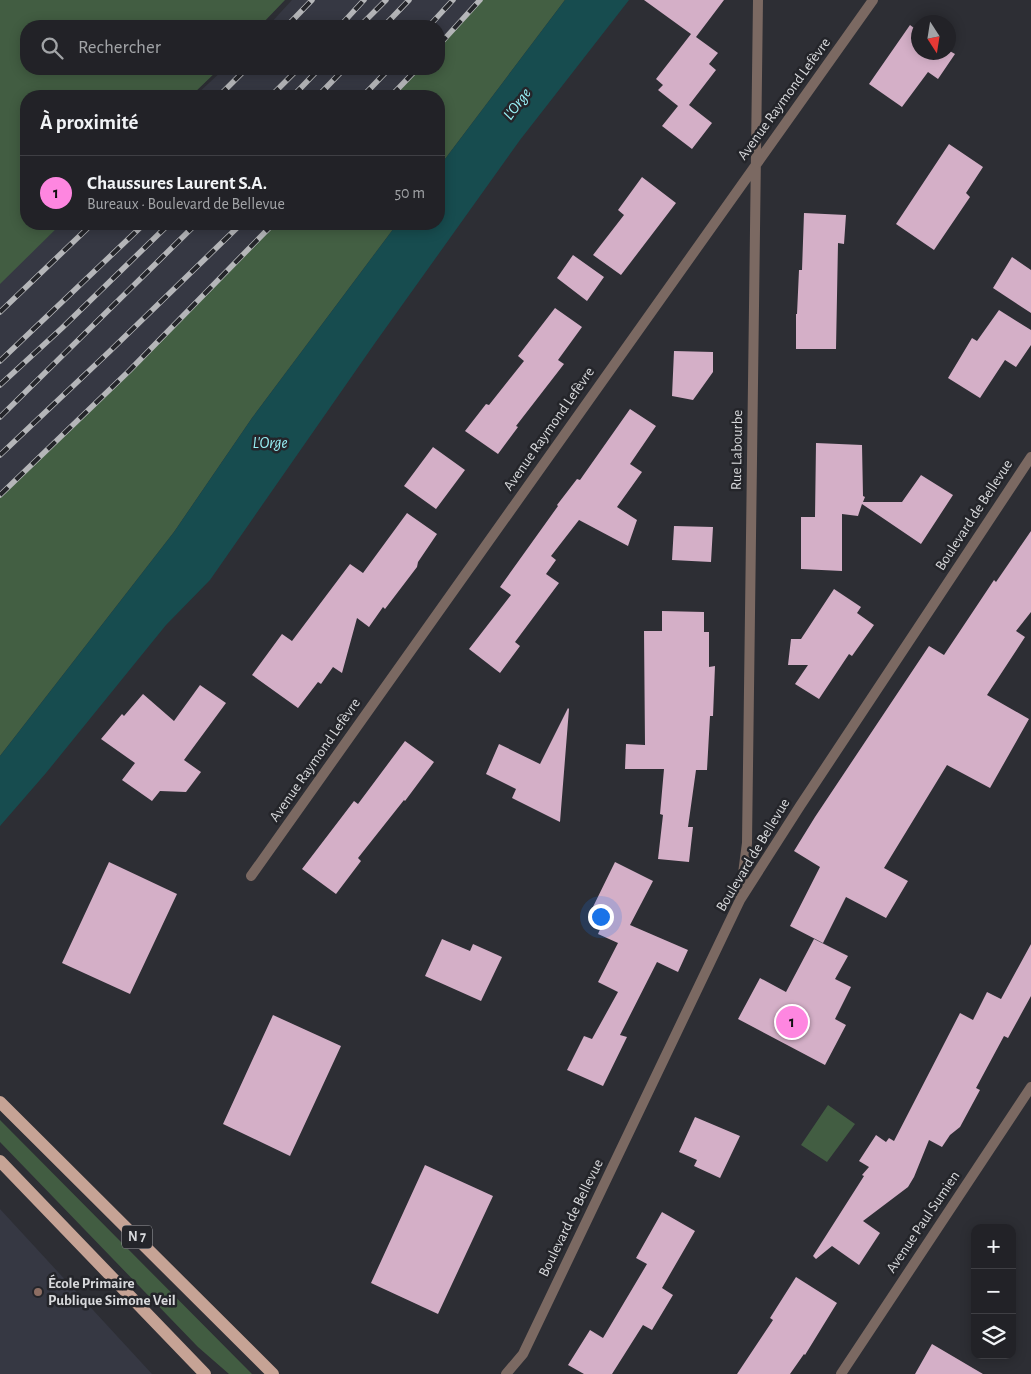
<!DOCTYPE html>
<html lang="fr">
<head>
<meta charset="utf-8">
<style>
  :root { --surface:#222227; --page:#2e2f33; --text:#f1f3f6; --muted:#a2a4a7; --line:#3f3f44; --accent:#fe86e0 }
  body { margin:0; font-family:"Alegreya Sans",sans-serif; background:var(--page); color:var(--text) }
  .controls { position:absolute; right:15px; bottom:15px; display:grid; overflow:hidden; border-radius:10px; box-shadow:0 2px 12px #0003 }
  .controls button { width:45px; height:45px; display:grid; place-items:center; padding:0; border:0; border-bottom:1px solid var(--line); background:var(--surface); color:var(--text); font:25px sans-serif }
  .compass { position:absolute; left:911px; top:15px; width:45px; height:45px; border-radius:50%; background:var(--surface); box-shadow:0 2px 12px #0003; rotate:168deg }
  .you { position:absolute; left:600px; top:916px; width:18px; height:18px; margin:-12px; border:4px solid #fff; border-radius:50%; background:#1a73e8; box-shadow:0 0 0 8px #1a73e833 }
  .badge { display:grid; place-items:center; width:32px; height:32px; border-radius:50%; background:var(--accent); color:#111; font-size:16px; font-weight:700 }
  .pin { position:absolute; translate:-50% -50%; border:2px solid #fff; box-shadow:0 1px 5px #0006 }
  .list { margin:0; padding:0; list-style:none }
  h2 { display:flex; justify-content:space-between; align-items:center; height:65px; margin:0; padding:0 20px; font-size:21px }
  h2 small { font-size:16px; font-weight:400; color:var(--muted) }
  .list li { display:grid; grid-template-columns:32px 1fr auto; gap:15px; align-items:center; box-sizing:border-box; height:75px; padding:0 20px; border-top:1px solid var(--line) }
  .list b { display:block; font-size:19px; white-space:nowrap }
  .list p { margin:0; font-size:16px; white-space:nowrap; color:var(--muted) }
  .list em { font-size:16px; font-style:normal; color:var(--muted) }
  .icon { flex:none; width:28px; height:28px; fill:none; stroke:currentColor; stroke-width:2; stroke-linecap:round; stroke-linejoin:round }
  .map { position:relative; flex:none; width:1031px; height:1374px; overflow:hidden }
  .search { position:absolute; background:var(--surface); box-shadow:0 2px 12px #0003; left:20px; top:20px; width:425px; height:55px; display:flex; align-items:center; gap:12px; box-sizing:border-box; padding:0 18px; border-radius:20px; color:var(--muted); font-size:19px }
  .panel { position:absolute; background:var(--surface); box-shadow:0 2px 12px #0003; left:20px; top:90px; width:425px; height:140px; border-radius:20px }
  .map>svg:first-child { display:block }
</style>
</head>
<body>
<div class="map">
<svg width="1031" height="1374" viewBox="0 0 1031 1374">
  <rect width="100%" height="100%" fill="#2d2e34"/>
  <path fill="#363843" d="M292 0H503L416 96H195L224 69H439V26H268Z
    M61 224H297L0 518V281Z
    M0 1209 152 1374H0Z"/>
  <path fill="#425d42" d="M0 0H285L260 26H26V69H219L191 96H26V224H61L0 284Z
    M828 1105 855 1124 827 1162 801 1145Z
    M0 1120 252 1374H229L198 1347 0 1142Z"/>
  <path fill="#435f43" d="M478 0H565L439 167V96H391L417 69H439V44Z
    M273 224H397L252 418 174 532 0 756V495L129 371Z"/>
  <path fill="#174c4f" d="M565 0H629L520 140 375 343 210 580 166 625 46 773 0 826V756L174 532 252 418 397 224H439V167Z"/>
  <path fill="#d4afc7" d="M644 0H724L696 37 718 53 709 64 716 70 689 105 712 123 692 149 662 126 678 106 658 90 663 85 656 79 691 34Z
    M910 25 918 31V52H948V50L955 54 938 79 928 72 902 107 869 84Z
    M949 144 983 167 966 193 970 197 934 250 896 224Z
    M642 177 676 203 621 275 593 255 624 215 618 210Z
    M804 213 846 215 844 244 838 243 836 349H796V314H797L799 270H802Z
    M573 255 604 277 587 301 557 278Z
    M1012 257 1031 270V313L993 288Z
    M555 308 582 327 558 360 564 364 516 426 518 427 498 454 465 431 486 404 489 405 524 361 518 356Z
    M999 310 1031 330V345L1016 367 1005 360 980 398 948 378 972 338 977 341Z
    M674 351 713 352V372L693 400 672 396Z
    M630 409 656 426 630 464 642 472 617 507 637 520 628 546 579 520 551 556 556 560 546 574 559 583 515 642 520 646 500 673 469 649 511 595 500 587 558 506 557 505 577 479 580 480Z
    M816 443 862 445 863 496 865 497 863 502H902L921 475 953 495 921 544 862 504 858 516 842 514V571L801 569V517H815Z
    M433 447 465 470 436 509 404 486Z
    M407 513 437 534 418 562 417 567 385 609 383 607 369 627 357 618 342 673 333 667 321 684 318 682 298 708 252 675 282 634 292 641 350 564 363 573Z
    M674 526 713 527 711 562 672 560Z
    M1031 531V612L1016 631 1025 637 987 695 1029 719 990 788 947 765 884 868 908 881 886 918 846 897 823 943 790 926 820 867 794 851 815 817 929 646 944 655 994 580 996 582Z
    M834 589 861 607 857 613 874 625 852 656 849 654 819 699 795 684 808 665H788L791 639H801Z
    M662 611 704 612V632H709V667L715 666 713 716H710L707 770H696L688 827H693L689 862 658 859 663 815 660 814 664 769H625L626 744 645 745 644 631H662Z
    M200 685 226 703 184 760 201 772 186 792 160 791 152 801 122 780 135 763 101 739 122 714 124 716 143 694 174 721Z
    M568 708 569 709 560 822 512 798 516 789 486 774 499 744 540 764Z
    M405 741 434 762 405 801 404 800 358 858 361 861 336 894 302 869 354 801 358 804Z
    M109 862 177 894 130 994 62 963Z
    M615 862 653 881 630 925 688 950 678 972 657 962 620 1035 627 1037 603 1086 567 1070 584 1036 592 1039 618 992 598 982 618 943 598 934 603 922 589 915Z
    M442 939 470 951 473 944 502 957 481 1001 425 976Z
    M814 939 848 956 835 979 851 987 835 1019 846 1025 825 1065 738 1019 760 978 786 992Z
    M1031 944V996L1008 1038 1004 1036 976 1088 980 1090 960 1127 950 1135 942 1147 929 1140 914 1177 908 1187 863 1221 880 1233 859 1265 832 1246 816 1259 813 1256 864 1176 862 1175 869 1167 859 1161 876 1135 886 1142 889 1138 894 1141 960 1013 973 1020 987 992 1001 999Z
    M273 1015 341 1046 290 1156 223 1124Z
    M695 1117 740 1136 720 1178 694 1166 697 1160 679 1152Z
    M425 1165 493 1196 438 1314 371 1283Z
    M662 1212 695 1231 662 1288 673 1295 652 1330 643 1325 612 1374H584L568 1365 590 1330 603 1338 647 1264 636 1258Z
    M796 1277 837 1303 805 1355 804 1354 790 1374H737L773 1320 770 1318Z
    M932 1344 983 1374H915Z"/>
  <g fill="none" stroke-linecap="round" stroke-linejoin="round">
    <path stroke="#7b6962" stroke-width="10" d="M251 876 873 0
      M740 897 747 843 758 0
      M506 1374 523 1354 740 900 800 806 1031 457"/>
    <path stroke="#7b6962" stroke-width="10" d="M841 1374 1031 1087"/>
    <path stroke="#c6a395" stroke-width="12" d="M0 1102 273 1374
      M0 1161 205 1374"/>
    <defs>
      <path id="rail" d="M287 26 312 0
        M340 26 364 0
        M360 26 386 0
        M384 26 409 0
        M429 26 453 0
        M439 45 480 0
        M219 96 246 69
        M271 96 298 69
        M293 96 319 69
        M318 96 344 69
        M363 96 389 69
        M391 96 417 69
        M0 312 92 224
        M0 361 144 224
        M0 385 62 328 169 224
        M0 417 196 224
        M0 455 110 351 241 224
        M0 495 129 371 273 224"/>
    </defs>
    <use href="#rail" stroke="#b5b6b9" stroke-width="5.5"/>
    <use href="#rail" stroke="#24252a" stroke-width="4" stroke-dasharray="11" stroke-linecap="butt"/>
  </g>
  <circle fill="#8d6e63" stroke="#24252a" stroke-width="2" cx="38" cy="1292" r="5"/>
  <g text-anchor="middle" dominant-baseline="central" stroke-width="5" stroke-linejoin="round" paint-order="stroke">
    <rect fill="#24252a" stroke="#a2a3a7" stroke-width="1" x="122" y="1225.5" width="30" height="23" rx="4"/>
    <g font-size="14" font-weight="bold" fill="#d8d9dc">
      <text x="137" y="1237">N 7</text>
    </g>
    <g font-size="15" fill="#d8d9dc" stroke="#24252a">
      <text transform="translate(784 99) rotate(-54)">Avenue Raymond Lefèvre</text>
      <text transform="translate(549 429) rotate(-55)">Avenue Raymond Lefèvre</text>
      <text transform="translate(737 450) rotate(-89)">Rue Labourbe</text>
      <text transform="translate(974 515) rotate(-57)">Boulevard de Bellevue</text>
      <text transform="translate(315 760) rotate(-55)">Avenue Raymond Lefèvre</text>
      <text transform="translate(753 855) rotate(-59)">Boulevard de Bellevue</text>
      <text transform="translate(571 1218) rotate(-64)">Boulevard de Bellevue</text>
      <text transform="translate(923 1222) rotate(-56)">Avenue Paul Sumien</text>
    </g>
    <g font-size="15" font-weight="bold" fill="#d8d9dc" stroke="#24252a" text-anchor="start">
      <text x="48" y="1283">École Primaire<tspan x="48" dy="17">Publique Simone Veil</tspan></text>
    </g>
    <g font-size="16" font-style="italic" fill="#98f0f5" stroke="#24252a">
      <text transform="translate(517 104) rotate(-53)">L'Orge</text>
      <text x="270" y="443">L'Orge</text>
    </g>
  </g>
</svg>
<div class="controls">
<button>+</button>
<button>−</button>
<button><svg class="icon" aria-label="layers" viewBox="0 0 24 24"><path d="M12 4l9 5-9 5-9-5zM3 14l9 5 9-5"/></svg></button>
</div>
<svg class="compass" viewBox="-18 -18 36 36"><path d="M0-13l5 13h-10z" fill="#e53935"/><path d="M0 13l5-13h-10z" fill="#a2a4a7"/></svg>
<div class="you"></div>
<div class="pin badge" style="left:792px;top:1022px">1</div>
<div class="search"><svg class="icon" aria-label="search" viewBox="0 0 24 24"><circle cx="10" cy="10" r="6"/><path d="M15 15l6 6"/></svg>Rechercher</div>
<section class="panel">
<h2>À proximité<small></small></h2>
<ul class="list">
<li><span class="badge">1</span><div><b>Chaussures Laurent S.A.</b><p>Bureaux · Boulevard de Bellevue</p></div><em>50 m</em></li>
</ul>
</section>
</div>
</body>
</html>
